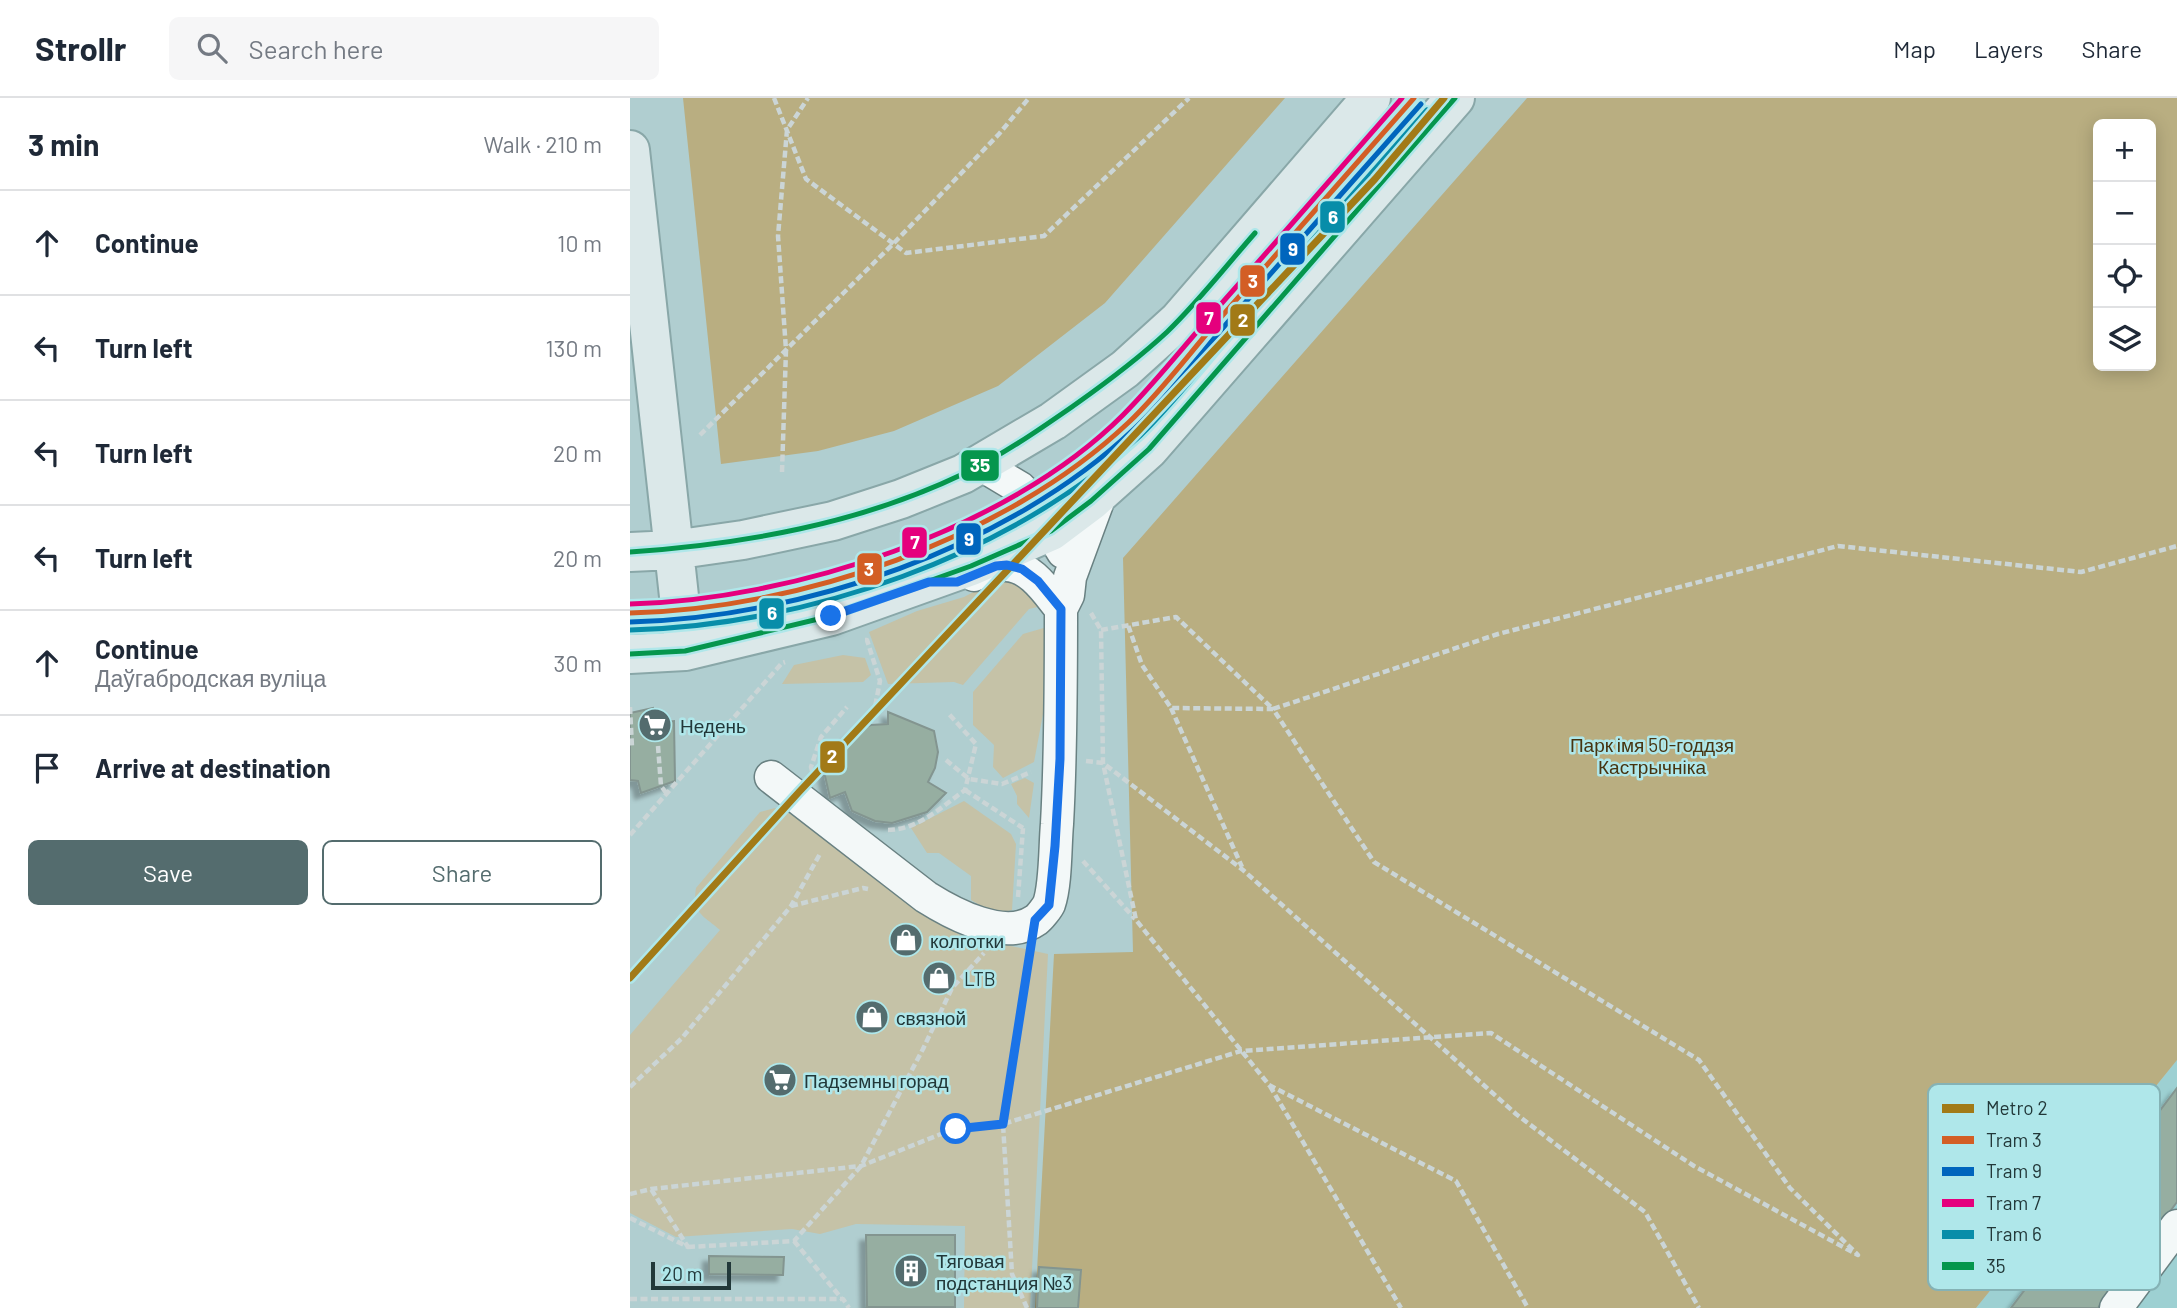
<!DOCTYPE html>
<html lang="en">
<head>
<meta charset="utf-8">
<style>
  :root { --surface:#fff; --page:#f6f6f7; --text:#1f2937; --muted:#747a83; --line:#e0e1e3; --accent:#546c6e }
  body { margin:0; font-family:Barlow,sans-serif; background:var(--page); color:var(--text) }
  .controls { position:absolute; right:21px; top:21px; display:grid; overflow:hidden; border-radius:10px; box-shadow:0 4px 18px #0003 }
  .controls button { width:63px; height:63px; display:grid; place-items:center; padding:0; border:0; border-bottom:2px solid var(--line); background:var(--surface); color:var(--text); font:35px sans-serif }
  .scale { position:absolute; left:21px; bottom:18px; width:80px; box-sizing:border-box; padding-left:7px; border:4px solid #223839; border-top:0; font-size:19px; line-height:24px; white-space:nowrap; color:#223839; -webkit-text-stroke:5px #afe7ea; paint-order:stroke }
  .stop { position:absolute; width:21px; height:21px; margin:-16px; border:5px solid #1a73e8; border-radius:50%; background:#fff }
  .stop.end { background:#1a73e8; border-color:#fff; box-shadow:0 2px 7px #0008 }
  .list { margin:0; padding:0; list-style:none }
  h2 { display:flex; justify-content:space-between; align-items:center; height:91px; margin:0; padding:0 28px; font-size:30px }
  h2 small { font-size:23px; font-weight:400; color:var(--muted) }
  .list li { display:grid; grid-template-columns:46px 1fr auto; gap:21px; align-items:center; box-sizing:border-box; height:105px; padding:0 28px; border-top:2px solid var(--line) }
  .list b { display:block; font-size:26px; white-space:nowrap }
  .list p { margin:0; font-size:23px; white-space:nowrap; color:var(--muted) }
  .list em { font-size:23px; font-style:normal; color:var(--muted) }
  .actions { display:flex; gap:14px; padding:21px 28px }
  .actions a { flex:1; padding:16px 0; border:2px solid var(--accent); border-radius:10px; text-align:center; font-size:24px; color:var(--accent) }
  .actions .main { background:var(--accent); color:#fff }
  .icon { flex:none; width:38px; height:38px; fill:none; stroke:currentColor; stroke-width:2; stroke-linecap:round; stroke-linejoin:round }
  .map { position:relative; flex:none; width:1547px; height:1210px; overflow:hidden }
  header { display:flex; align-items:center; gap:42px; box-sizing:border-box; height:98px; padding:0 35px; background:var(--surface); border-bottom:2px solid var(--line) }
  header strong { font-size:33px }
  nav { display:flex; gap:38px; margin-inline-start:auto; font-size:24px }
  .search { width:490px; height:63px; background:var(--page); display:flex; align-items:center; gap:18px; box-sizing:border-box; padding:0 24px; border-radius:10px; color:var(--muted); font-size:26px }
  main { display:flex }
  aside { flex:1; background:var(--surface) }
  .map>svg:first-child { display:block }
</style>
</head>
<body>
<header>
<strong>Strollr</strong>
<div class="search"><svg class="icon" aria-label="search" viewBox="0 0 24 24"><circle cx="10" cy="10" r="6"/><path d="M15 15l6 6"/></svg>Search here</div>
<nav><a>Map</a><a>Layers</a><a>Share</a></nav>
</header>
<main>
<aside>
<h2>3 min<small>Walk · 210 m</small></h2>
<ul class="list">
<li><svg class="icon" aria-label="ahead" viewBox="0 0 24 24"><path d="M12 20V5M6 11l6-6 6 6"/></svg><div><b>Continue</b></div><em>10 m</em></li>
<li><svg class="icon" aria-label="left" viewBox="0 0 24 24"><path d="M17 20v-9H6M10 6l-5 5 5 5"/></svg><div><b>Turn left</b></div><em>130 m</em></li>
<li><svg class="icon" aria-label="left" viewBox="0 0 24 24"><path d="M17 20v-9H6M10 6l-5 5 5 5"/></svg><div><b>Turn left</b></div><em>20 m</em></li>
<li><svg class="icon" aria-label="left" viewBox="0 0 24 24"><path d="M17 20v-9H6M10 6l-5 5 5 5"/></svg><div><b>Turn left</b></div><em>20 m</em></li>
<li><svg class="icon" aria-label="ahead" viewBox="0 0 24 24"><path d="M12 20V5M6 11l6-6 6 6"/></svg><div><b>Continue</b><p>Даўгабродская вуліца</p></div><em>30 m</em></li>
<li><svg class="icon" aria-label="arrive" viewBox="0 0 24 24"><path d="M6 21V4h12l-3 4 3 4H6"/></svg><div><b>Arrive at destination</b></div></li>
</ul>
<div class="actions"><a class="main">Save</a><a>Share</a></div>
</aside>
<div class="map">
<svg width="1547" height="1210" viewBox="0 0 1547 1210">
  <defs>
    <filter id="shadow"><feDropShadow dx="-6" dy="6" stdDeviation="2" flood-color="#0004"/></filter>
  </defs>
  <rect width="100%" height="100%" fill="#b0ced0"/>
  <path fill="#9dd0d2" d="M1547 962V1210H1346Z"/>
  <path fill="#c5c2a7" d="M379 481 420 506 399 511 333 587 324 584 258 586 239 534 287 513 334 499 364 483Z
    M424 527 425 552 404 664 373 680 363 669 364 647 343 627V594L393 536Z
    M213 557 235 560 241 577 233 584 152 586 164 567Z
    M395 680 404 685 399 720 387 706V698L381 686Z
    M334 703 381 736 386 746 382 812 365 816 341 802V778L309 755H297L281 730Z
    M145 710 158 714 330 837 418 856 400 1210H334L335 1128 226 1126 190 1136 162 1131 46 1139 0 1115V937L90 832C73 817 62 816 66 790L130 714Z"/>
  <path fill="#b9ae81" fill-rule="evenodd" d="M53 0H655L475 205 368 288 264 333 188 353 91 366Z
    M897 0H1547V962L1346 1210H405L424 856 503 854 493 460ZM1468 26H1521V268H1468Z"/>
  <path fill="#96aea1" stroke="#839590" stroke-width="2" filter="url(#shadow)" d="M23 610 25 625 44 623 45 683 11 695 8 683 0 682V615Z
    M258 614 304 633 308 654 305 670 298 684 316 695 297 714 262 725 245 723 222 713 215 694 200 700 195 678 202 655 224 633 241 627 258 626Z
    M1547 990V1104L1468 1210H1381Z
    M236 1137H325V1209H237Z
    M79 1158 154 1159 153 1177 79 1176Z
    M409 1169 451 1172 448 1210H407Z"/>
  <g fill="none" stroke-linecap="round" stroke-linejoin="round">
    <defs>
      <path id="minor" d="M350 366 390 390 400 400 433 454
        M344 477C354 473 365 466 376 467 401 468 417 494 431 511
        M141 679 296 799C323 816 375 844 406 822 410 819 417 810 419 806 426 786 425 747 427 726 431 654 431 583 431 511L438 497 440 479 472 392
        M1486 1210 1547 1128"/>
      <path id="major" d="M0 52 55 553
        M0 454 43 452 113 442 203 423 271 401 333 376 423 323 495 271 549 222 741 0
        M0 556 55 553 201 518 341 468 421 433 461 403 519 351 825 0"/>
    </defs>
    <use href="#minor" stroke="#698182" stroke-width="35"/>
    <use href="#major" stroke="#89a7a8" stroke-width="42"/>
    <path stroke="#cbd5d6" stroke-width="4.5" stroke-dasharray="7 3.5" stroke-linecap="butt" d="M144 0 176 81 276 155 414 138 559 0
      M70 337 263 146 369 36 399 0
      M152 374 156 252 148 138 157 32 178 0
      M461 515 471 532 473 665 506 822 639 987 826 1083 898 1210
      M471 532 546 519 643 611 868 536 1208 448 1451 474 1547 448
      M235 542H237L250 583 245 609
      M0 609 2 649
      M541 610 612 769
      M28 648 31 688 37 696
      M316 662 339 681 372 686 401 674
      M456 663 473 665 613 772 886 1016 1015 1114 1069 1210
      M182 673 181 669 191 639 217 609
      M335 692 393 730
      M258 732C288 732 313 708 335 692L346 646 318 615
      M0 737 152 565 155 564
      M453 763 505 821
      M388 799 393 730
      M161 808 233 790 238 791
      M640 988 771 1210
      M0 989 52 940 161 808 191 754
      M0 1096 21 1091 231 1068 326 1030 373 1026 400 854
      M0 1120 58 1149 21 1091
      M164 1143 212 1201
      M58 1149 164 1143 231 1068 293 951 322 890 354 855
      M0 1201H213L219 1210
      M397 1210 382 1176 373 1026 611 953 861 935 1064 1068 1228 1157 1160 1090 1069 962 744 764 643 611 541 610 512 567 498 527"/>
    <use href="#minor" stroke="#f3f8f8" stroke-width="32"/>
    <use href="#major" stroke="#dbe8e9" stroke-width="38"/>
    <defs>
      <path id="bus-1" d="M0 454C114 446 229 426 333 376 373 357 410 331 446 306 477 284 509 260 537 234 569 203 596 168 625 135
        M0 556 55 553 201 518 341 468 421 433 461 403 519 351 825 0"/>
    </defs>
    <use href="#bus-1" stroke="#afe7ea" stroke-width="10"/>
    <use href="#bus-1" stroke="#05964d" stroke-width="5"/>
    <defs>
      <path id="tram-1" d="M0 515C169 511 374 442 498 325 532 293 561 253 592 218 656 145 720 73 784 0"/>
      <path id="tram-2" d="M0 524C172 520 378 450 504 331 537 300 568 259 598 224 662 151 727 79 791 6"/>
      <path id="tram-3" d="M0 506C161 502 377 433 493 317 525 285 554 248 584 214 647 143 710 71 772 0"/>
      <path id="tram-4" d="M0 532C175 528 381 458 510 338 542 307 575 265 605 230 669 157 733 85 797 12"/>
    </defs>
    <use href="#tram-1" stroke="#afe7ea" stroke-width="10"/>
    <use href="#tram-2" stroke="#afe7ea" stroke-width="10"/>
    <use href="#tram-3" stroke="#afe7ea" stroke-width="10"/>
    <use href="#tram-4" stroke="#afe7ea" stroke-width="10"/>
    <use href="#tram-1" stroke="#d35e25" stroke-width="5"/>
    <use href="#tram-2" stroke="#0065bd" stroke-width="5"/>
    <use href="#tram-3" stroke="#e5007d" stroke-width="5"/>
    <use href="#tram-4" stroke="#088da9" stroke-width="5"/>
    <defs>
      <path id="metro-1" d="M0 880 169 694 745 81 814 0"/>
    </defs>
    <use href="#metro-1" stroke="#afe7ea" stroke-width="12"/>
    <use href="#metro-1" stroke="#a27a17" stroke-width="7"/>
  </g>
  <g fill="none" stroke-linecap="round" stroke-linejoin="round">
    <path stroke="#1a73e8" stroke-width="9" d="M201 518 299 484H327L366 468 377 467 392 471 408 483 431 511 430 661 425 748 419 807 405 822 373 1026 326 1031"/>
  </g>
  <defs>
    <symbol id="supermarket-disc" viewBox="-11 -11 22 22"><circle r="9.5" fill="#546c6e" stroke="#afe7ea"/><path d="M-6-5.5h2.5l.6 2H6L4.5 2H-2.5L-4.4-4H-6ZM-1.5 3.2a1.3 1.3 0 1 0 .1 0ZM3 3.2a1.3 1.3 0 1 0 .1 0Z" fill="#fff"/></symbol>
    <symbol id="shop-disc" viewBox="-11 -11 22 22"><circle r="9.5" fill="#546c6e" stroke="#afe7ea"/><path d="M-5-2.5h2.3a2.7 3.5 0 0 1 5.4 0H5L5.5 6h-11ZM-1.5-2.5h3a1.5 2.3 0 0 0-3 0Z" fill="#fff"/></symbol>
    <symbol id="building-disc" viewBox="-11 -11 22 22"><circle r="9.5" fill="#546c6e" stroke="#afe7ea"/><path d="M-4-6H4V6H1V3H-1V6H-4ZM-2.5-4.3h1.7v1.8h-1.7ZM.8-4.3h1.7v1.8H.8ZM-2.5-1h1.7V.8h-1.7ZM.8-1h1.7V.8H.8Z" fill="#fff"/></symbol>
  </defs>
  <g fill-rule="evenodd">
    <use href="#supermarket-disc" x="6" y="608" width="38" height="38"/>
    <use href="#shop-disc" x="257" y="823" width="38" height="38"/>
    <use href="#shop-disc" x="290" y="861" width="38" height="38"/>
    <use href="#shop-disc" x="223" y="900" width="38" height="38"/>
    <use href="#supermarket-disc" x="131" y="963" width="38" height="38"/>
    <use href="#building-disc" x="262" y="1154" width="38" height="38"/>
  </g>
  <g text-anchor="middle" dominant-baseline="central" stroke-width="5" stroke-linejoin="round" paint-order="stroke">
    <g font-size="19" fill="#223839" stroke="#afe7ea" text-anchor="start">
      <text x="50" y="627">Недень</text>
      <text x="300" y="842">колготки</text>
      <text x="334" y="880">LTB</text>
      <text x="266" y="919">связной</text>
      <text x="174" y="982">Падземны горад</text>
      <text x="306" y="1162">Тяговая<tspan x="306" dy="22">подстанция №3</tspan></text>
    </g>
    <g font-size="19" fill="#473411" stroke="#afe7ea">
      <text x="1022" y="646">Парк імя 50-годдзя<tspan x="1022" dy="22">Кастрычніка</tspan></text>
    </g>
  </g>
  <rect x="1298" y="986" width="232" height="206" rx="10" fill="#afe7ea" stroke="#85b2b5" stroke-width="2"/>
  <rect x="1312" y="1006" width="32" height="9" fill="#a27a17"/>
  <rect x="1312" y="1038" width="32" height="8" fill="#d35e25"/>
  <rect x="1312" y="1069" width="32" height="9" fill="#0065bd"/>
  <rect x="1312" y="1101" width="32" height="8" fill="#e5007d"/>
  <rect x="1312" y="1132" width="32" height="9" fill="#088da9"/>
  <rect x="1312" y="1164" width="32" height="8" fill="#05964d"/>
  <g font-size="19" fill="#223839">
    <text x="1356" y="1017">Metro 2</text>
    <text x="1356" y="1049">Tram 3</text>
    <text x="1356" y="1080">Tram 9</text>
    <text x="1356" y="1112">Tram 7</text>
    <text x="1356" y="1143">Tram 6</text>
    <text x="1356" y="1175">35</text>
  </g>
  <g stroke="#afe7ea" stroke-width="2.5">
    <rect x="689" y="102" width="27" height="34" rx="7" fill="#088da9"/>
    <rect x="649" y="134" width="27" height="34" rx="7" fill="#0065bd"/>
    <rect x="609" y="166" width="27" height="34" rx="7" fill="#d35e25"/>
    <rect x="565" y="203" width="27" height="34" rx="7" fill="#e5007d"/>
    <rect x="599" y="205" width="27" height="34" rx="7" fill="#a27a17"/>
    <rect x="330" y="351" width="40" height="33" rx="7" fill="#05964d"/>
    <rect x="325" y="424" width="27" height="34" rx="7" fill="#0065bd"/>
    <rect x="271" y="428" width="27" height="33" rx="7" fill="#e5007d"/>
    <rect x="226" y="454" width="27" height="34" rx="7" fill="#d35e25"/>
    <rect x="128" y="499" width="27" height="33" rx="7" fill="#088da9"/>
    <rect x="189" y="642" width="27" height="34" rx="7" fill="#a27a17"/>
  </g>
  <g font-size="19" text-anchor="middle" font-weight="bold" fill="#fff">
    <text x="703" y="126">6</text>
    <text x="663" y="158">9</text>
    <text x="623" y="190">3</text>
    <text x="579" y="227">7</text>
    <text x="613" y="229">2</text>
    <text x="350" y="374">35</text>
    <text x="339" y="448">9</text>
    <text x="285" y="451">7</text>
    <text x="239" y="478">3</text>
    <text x="142" y="522">6</text>
    <text x="202" y="665">2</text>
  </g>
</svg>
<div class="controls">
<button>+</button>
<button>−</button>
<button><svg class="icon" aria-label="locate" viewBox="0 0 24 24"><circle cx="12" cy="12" r="6"/><path d="M12 2v4M12 18v4M2 12h4M18 12h4"/></svg></button>
<button><svg class="icon" aria-label="layers" viewBox="0 0 24 24"><path d="M12 4l9 5-9 5-9-5zM3 14l9 5 9-5"/></svg></button>
</div>
<div class="scale">20 m</div>
<div class="stop" style="left:326px;top:1031px"></div>
<div class="stop end" style="left:201px;top:518px"></div>
</div>
</main>
</body>
</html>
